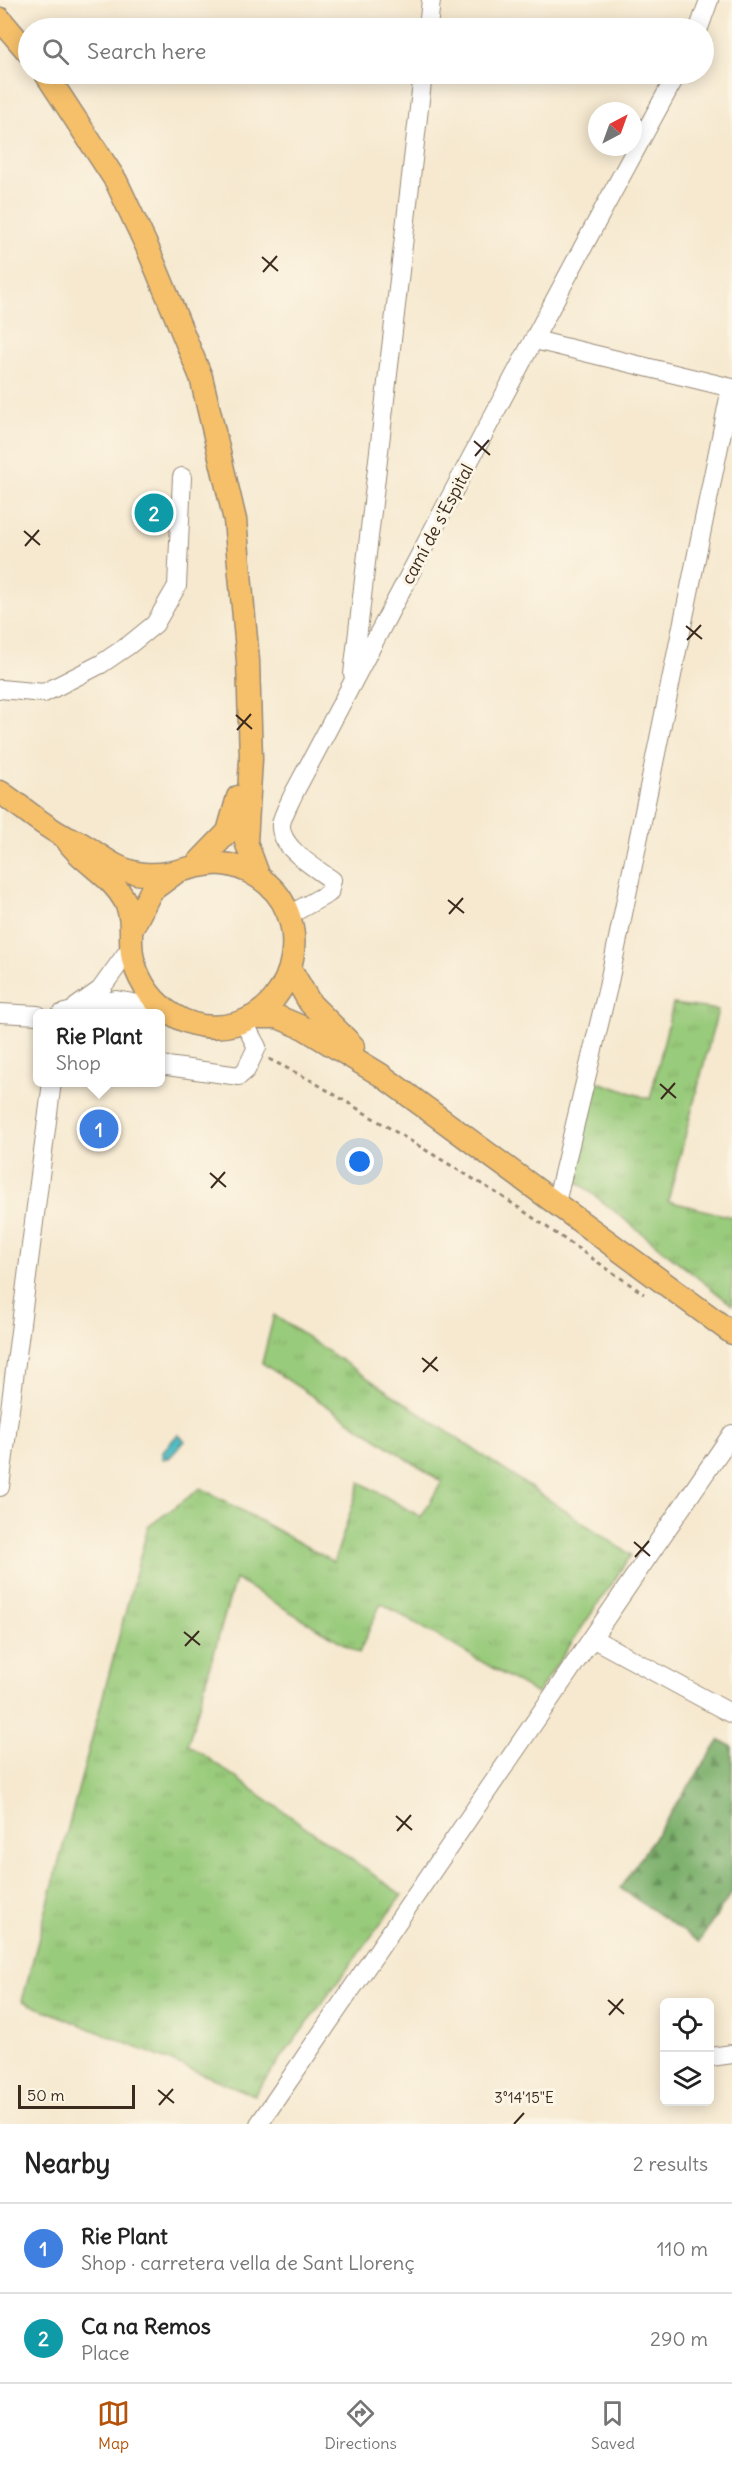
<!DOCTYPE html>
<html lang="en">
<head>
<meta charset="utf-8">
<style>
  :root { --surface:#fff; --page:#f6f6f6; --text:#222; --muted:#767676; --line:#e0e0e0; --accent:#b45309 }
  body { margin:0; font-family:Delius,sans-serif; background:var(--page); color:var(--text) }
  .controls { position:absolute; right:18px; bottom:18px; display:grid; overflow:hidden; border-radius:9px; box-shadow:0 3px 15px #0003 }
  .controls button { width:54px; height:54px; display:grid; place-items:center; padding:0; border:0; border-bottom:2px solid var(--line); background:var(--surface); color:var(--text); font:30px sans-serif }
  .compass { position:absolute; left:588px; top:102px; width:54px; height:54px; border-radius:50%; background:var(--surface); box-shadow:0 3px 15px #0003; rotate:41deg }
  .scale { position:absolute; left:18px; bottom:15px; width:117px; box-sizing:border-box; padding-left:6px; border:3px solid #3b2a1e; border-top:0; font-size:16px; line-height:21px; white-space:nowrap; color:#3b2a1e; -webkit-text-stroke:4px #fcf5e5; paint-order:stroke }
  .you { position:absolute; left:360px; top:1162px; width:21px; height:21px; margin:-15px; border:4px solid #fff; border-radius:50%; background:#1a73e8; box-shadow:0 0 0 9px #1a73e833 }
  .badge { display:grid; place-items:center; width:39px; height:39px; border-radius:50%; background:var(--accent); color:#fff; font-size:20px; font-weight:700 }
  .pin { position:absolute; translate:-50% -50%; border:3px solid #fff; box-shadow:0 2px 6px #0006 }
  .popup { position:absolute; left:33px; top:1009px; width:132px; height:78px; box-sizing:border-box; display:grid; place-content:center; border-radius:9px; background:var(--surface); filter:drop-shadow(0 2px 4px #0005); font-size:20px; white-space:nowrap; color:var(--muted) }
  .popup b { font-size:22px; color:var(--text) }
  .popup::after { content:''; position:absolute; left:50%; top:100%; margin-left:-12px; border:12px solid transparent; border-top-color:var(--surface) }
  .list { margin:0; padding:0; list-style:none }
  h2 { display:flex; justify-content:space-between; align-items:center; height:78px; margin:0; padding:0 24px; font-size:26px }
  h2 small { font-size:20px; font-weight:400; color:var(--muted) }
  .list li { display:grid; grid-template-columns:39px 1fr auto; gap:18px; align-items:center; box-sizing:border-box; height:90px; padding:0 24px; border-top:2px solid var(--line) }
  .list b { display:block; font-size:22px; white-space:nowrap }
  .list p { margin:0; font-size:20px; white-space:nowrap; color:var(--muted) }
  .list em { font-size:20px; font-style:normal; color:var(--muted) }
  .icon { flex:none; width:33px; height:33px; fill:none; stroke:currentColor; stroke-width:2; stroke-linecap:round; stroke-linejoin:round }
  .map { position:relative; flex:none; width:732px; height:2124px; overflow:hidden }
  .search { position:absolute; background:var(--surface); box-shadow:0 3px 15px #0003; left:18px; right:18px; top:18px; height:66px; display:flex; align-items:center; gap:15px; box-sizing:border-box; padding:0 21px; border-radius:33px; color:var(--muted); font-size:22px }
  .sheet { height:258px; background:var(--surface) }
  nav { display:flex; justify-content:space-around; align-items:center; box-sizing:border-box; height:84px; border-top:2px solid var(--line); background:var(--surface); font-size:16px; color:var(--muted) }
  nav a { display:grid; justify-items:center; gap:3px }
  nav .on { color:var(--accent) }
  .map>svg:first-child { display:block }
</style>
</head>
<body>
<div class="map">
<svg width="732" height="2124" viewBox="0 0 732 2124">
  <defs>
    <pattern id="grass-tufts" width="24" height="20" patternUnits="userSpaceOnUse" patternTransform="scale(1.5)"><rect width="24" height="20" fill="#99cb7b"/><path d="M3 7l-1-3M5 7V3M7 7l1-3M15 17l-1-3M17 17v-4M19 17l1-3" fill="none" stroke="#85ae6a"/></pattern>
    <pattern id="forest-firs" width="22" height="20" patternUnits="userSpaceOnUse" patternTransform="scale(1.5)"><rect width="22" height="20" fill="#7aaf6b"/><path d="M5 1l3.5 6h-7zM16 11l3.5 6h-7z" fill="#658f57"/></pattern>
    <pattern id="water-ripples" width="26" height="14" patternUnits="userSpaceOnUse" patternTransform="scale(1.5)"><rect width="26" height="14" fill="#4ab9c1"/><path d="M2 4q2-2 4 0t4 0M15 11q2-2 4 0t4 0" fill="none" stroke="#3f979c"/></pattern>
  </defs>
  <rect width="100%" height="100%" fill="#fcf5e5"/>
  <filter id="ink" filterUnits="userSpaceOnUse"><feTurbulence type="fractalNoise" baseFrequency=".0167" numOctaves="2"/><feDisplacementMap in="SourceGraphic" scale="12" xChannelSelector="R" yChannelSelector="G"/><feConvolveMatrix kernelMatrix="1 2 1 2 8 2 1 2 1" color-interpolation-filters="sRGB"/></filter>
  <filter id="wash" filterUnits="userSpaceOnUse"><feTurbulence type="fractalNoise" baseFrequency=".008" numOctaves="4" result="noise"/><feDisplacementMap in="SourceGraphic" scale="24" xChannelSelector="R" yChannelSelector="G"/><feGaussianBlur stdDeviation="1.35" result="paint"/><feColorMatrix in="noise" values="0 0 0 0 0 0 0 0 0 0 0 0 0 0 0 0 0 1.4 0 .05"/><feComposite in="paint" operator="in"/></filter>
  <g filter="url(#wash)">
    <rect width="100%" height="100%" fill="#f6e9d0"/>
    <path fill="url(#grass-tufts)" stroke="#6a7a4c" stroke-width="1.5" d="M673 1004 718 1010 668 1201 732 1217V1305L574 1179 595 1081 650 1099Z
      M274 1315 631 1555 537 1694 381 1603 359 1653 235 1579 188 1744 402 1895 254 2095 22 2001 148 1527 201 1488 334 1562 360 1482 421 1517 442 1482 262 1363Z"/>
    <path fill="url(#forest-firs)" stroke="#5a6c44" stroke-width="1.5" d="M720 1740 732 1747V1892L699 1942 620 1888Z"/>
    <path fill="url(#water-ripples)" stroke="#427270" stroke-width="1.5" d="M178 1434 185 1441 169 1458 162 1459V1452Z"/>
  </g>
  <g filter="url(#ink)">
    <g fill="none" stroke-linecap="round" stroke-linejoin="round">
      <defs>
        <path id="minor" d="M428 28 431 0
          M699 28 709 0
          M535 340 732 388
          M353 674 423 74
          M0 689 44 693 101 664 129 645 155 624 177 586 182 477
          M289 915 329 893 332 880C316 868 279 848 281 824 283 814 290 802 294 793 422 553 546 311 677 74
          M76 1007 100 990 131 947
          M0 1013 38 1015
          M61 1014 116 1000 162 1008
          M160 1065 239 1076 246 1070 257 1047 243 1021
          M556 1203 608 987 731 388
          M0 1487 52 1082
          M592 1638 732 1714
          M711 2057 732 2054
          M259 2124 732 1434"/>
        <path id="major" d="M0 19 28 52
          M46 74 116 181 148 249 201 377 235 520 248 661 251 759 246 842 259 877
          M0 792C21 806 41 824 63 836 68 839 75 840 80 843 101 855 118 872 144 874 188 878 211 847 258 877 315 912 300 1007 235 1024 190 1036 147 1007 134 963 127 942 136 922 125 901 110 873 80 862 64 836
          M197 864 228 832 238 797
          M133 927 151 891 178 871
          M291 970 310 1003 353 1046
          M252 1017H278L304 1028 381 1075 732 1333"/>
      </defs>
      <use href="#minor" stroke="#988a77" stroke-width="20"/>
      <use href="#major" stroke="#988a77" stroke-width="25"/>
      <path stroke="#988a77" stroke-width="3" stroke-dasharray="4.5 4.5" stroke-linecap="butt" d="M269 1059 312 1081 503 1197 644 1294"/>
      <use href="#minor" stroke="#fff" stroke-width="18"/>
      <use href="#major" stroke="#f6c06b" stroke-width="22"/>
    </g>
  </g>
  <path fill="none" stroke="#3b2a1e" stroke-width="2" d="M262 257 278 271M263 272 277 256M474 441 490 455M475 456 489 440M24 531 40 545M25 546 39 530M686 626 702 639M687 640 701 625M236 715 252 729M237 730 251 714M448 900 464 913M449 914 463 898M660 1084 676 1098M661 1099 675 1083M210 1173 226 1187M211 1188 225 1172M422 1358 438 1371M423 1372 437 1357M634 1542 650 1556M635 1557 649 1541M184 1632 200 1645M185 1646 199 1631M396 1816 412 1830M397 1831 411 1815M608 2000 624 2014M609 2015 623 1999M158 2090 174 2103M159 2105 173 2089M514 2124 524 2113"/>
  <g text-anchor="middle" dominant-baseline="central" stroke-width="6" stroke-linejoin="round" paint-order="stroke">
    <g font-size="18" fill="#3b2a1e" stroke="#fcf5e5">
      <text transform="translate(437 524) rotate(-62)">camí de s'Espital</text>
    </g>
  </g>
  <g font-size="15" text-anchor="middle" fill="#3b2a1e" stroke="#fcf5e5" stroke-width="6" stroke-linejoin="round" paint-order="stroke">
    <text x="524" y="2103">3°14'15"E</text>
  </g>
</svg>
<div class="controls">
<button><svg class="icon" aria-label="locate" viewBox="0 0 24 24"><circle cx="12" cy="12" r="6"/><path d="M12 2v4M12 18v4M2 12h4M18 12h4"/></svg></button>
<button><svg class="icon" aria-label="layers" viewBox="0 0 24 24"><path d="M12 4l9 5-9 5-9-5zM3 14l9 5 9-5"/></svg></button>
</div>
<svg class="compass" viewBox="-18 -18 36 36"><path d="M0-13l5 13h-10z" fill="#e53935"/><path d="M0 13l5-13h-10z" fill="#767676"/></svg>
<div class="scale">50 m</div>
<div class="you"></div>
<div class="pin badge" style="left:99px;top:1129px;background:#3f7fe0">1</div>
<div class="popup"><b>Rie Plant</b>Shop</div>
<div class="pin badge" style="left:154px;top:513px;background:#0f9aa8">2</div>
<div class="search"><svg class="icon" aria-label="search" viewBox="0 0 24 24"><circle cx="10" cy="10" r="6"/><path d="M15 15l6 6"/></svg>Search here</div>
</div>
<section class="sheet">
<h2>Nearby<small>2 results</small></h2>
<ul class="list">
<li><span class="badge" style="background:#3f7fe0">1</span><div><b>Rie Plant</b><p>Shop · carretera vella de Sant Llorenç</p></div><em>110 m</em></li>
<li><span class="badge" style="background:#0f9aa8">2</span><div><b>Ca na Remos</b><p>Place</p></div><em>290 m</em></li>
</ul>
</section>
<nav>
<a class="on"><svg class="icon" aria-label="map" viewBox="0 0 24 24"><path d="M3 6l6-2 6 2 6-2v14l-6 2-6-2-6 2zM9 4v14M15 6v14"/></svg>Map</a>
<a><svg class="icon" aria-label="directions" viewBox="0 0 24 24"><path d="M12 3l9 9-9 9-9-9zM9 14v-3h6M13 9l2 2-2 2"/></svg>Directions</a>
<a><svg class="icon" aria-label="saved" viewBox="0 0 24 24"><path d="M7 4h10v16l-5-4-5 4z"/></svg>Saved</a>
</nav>
</body>
</html>
